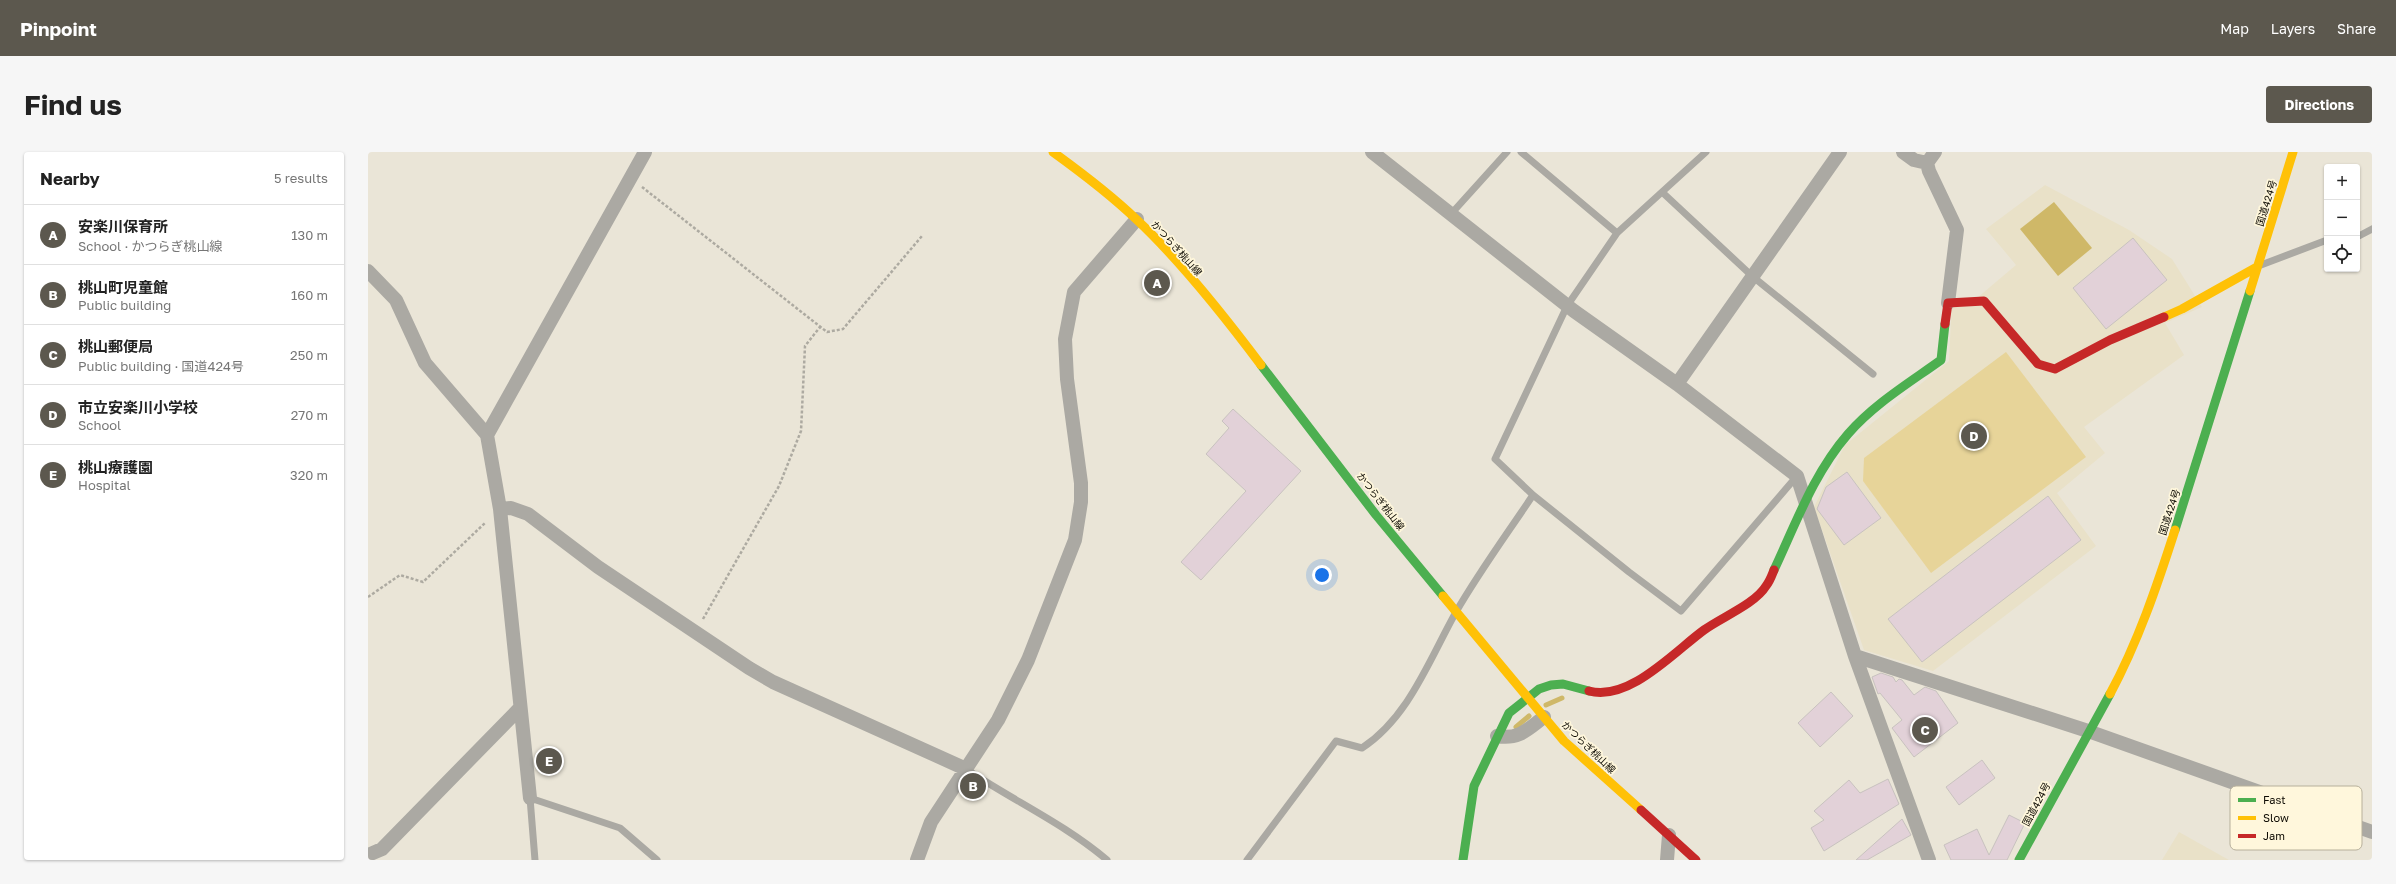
<!DOCTYPE html>
<html lang="en">
<head>
<meta charset="utf-8">
<style>
  :root { --surface:#fff; --page:#f6f6f6; --text:#222; --muted:#767676; --line:#e0e0e0; --accent:#5c584e }
  body { margin:0; font-family:"Golos Text","Noto Sans JP",sans-serif; background:var(--page); color:var(--text) }
  .controls { position:absolute; right:12px; top:12px; display:grid; overflow:hidden; border-radius:4px; box-shadow:0 1px 3px #0004 }
  .controls button { width:36px; height:36px; display:grid; place-items:center; padding:0; border:0; border-bottom:1px solid var(--line); background:var(--surface); color:var(--text); font:20px sans-serif }
  .you { position:absolute; left:954px; top:423px; width:14px; height:14px; margin:-10px; border:3px solid #fff; border-radius:50%; background:#1a73e8; box-shadow:0 0 0 6px #1a73e833 }
  .badge { display:grid; place-items:center; width:26px; height:26px; border-radius:50%; background:var(--accent); color:#fff; font-size:13px; font-weight:700 }
  .pin { position:absolute; translate:-50% -50%; border:2px solid #fff; box-shadow:0 1px 4px #0006 }
  .list { margin:0; padding:0; list-style:none }
  h2 { display:flex; justify-content:space-between; align-items:center; height:52px; margin:0; padding:0 16px; font-size:17px }
  h2 small { font-size:13px; font-weight:400; color:var(--muted) }
  .list li { display:grid; grid-template-columns:26px 1fr auto; gap:12px; align-items:center; box-sizing:border-box; height:60px; padding:0 16px; border-top:1px solid var(--line) }
  .list b { display:block; font-size:15px; white-space:nowrap }
  .list p { margin:0; font-size:13px; white-space:nowrap; color:var(--muted) }
  .list em { font-size:13px; font-style:normal; color:var(--muted) }
  .icon { flex:none; width:22px; height:22px; fill:none; stroke:currentColor; stroke-width:2; stroke-linecap:round; stroke-linejoin:round }
  .map { position:relative; flex:none; width:2004px; height:708px; overflow:hidden; border-radius:4px }
  header { display:flex; align-items:center; gap:24px; box-sizing:border-box; height:56px; padding:0 20px; background:var(--accent); color:#fff }
  header strong { font-size:19px }
  nav { display:flex; gap:22px; margin-inline-start:auto; font-size:14px }
  .intro { display:flex; align-items:center; justify-content:space-between; box-sizing:border-box; height:96px; padding:0 24px }
  h1 { margin:0; font-size:28px }
  .button { padding:10px 18px; border-radius:4px; background:var(--accent); color:#fff; font-size:14px; font-weight:700 }
  main { display:flex; gap:24px; padding:0 24px }
  aside { flex:1; background:var(--surface); border-radius:4px; box-shadow:0 1px 3px #0004 }
  .map>svg:first-child { display:block }
</style>
</head>
<body>
<header>
<strong>Pinpoint</strong>
<nav><a>Map</a><a>Layers</a><a>Share</a></nav>
</header>
<div class="intro"><h1>Find us</h1><a class="button">Directions</a></div>
<main>
<aside>
<h2>Nearby<small>5 results</small></h2>
<ul class="list">
<li><span class="badge">A</span><div><b>安楽川保育所</b><p>School · かつらぎ桃山線</p></div><em>130 m</em></li>
<li><span class="badge">B</span><div><b>桃山町児童館</b><p>Public building</p></div><em>160 m</em></li>
<li><span class="badge">C</span><div><b>桃山郵便局</b><p>Public building · 国道424号</p></div><em>250 m</em></li>
<li><span class="badge">D</span><div><b>市立安楽川小学校</b><p>School</p></div><em>270 m</em></li>
<li><span class="badge">E</span><div><b>桃山療護園</b><p>Hospital</p></div><em>320 m</em></li>
</ul>
</aside>
<div class="map">
<svg width="2004" height="708" viewBox="0 0 2004 708">
  <rect width="100%" height="100%" fill="#eae5d7"/>
  <path fill="#e9e1c8" d="M1677 33 1761 78 1804 107 1834 155 1797 171 1816 203 1716 275 1737 301 1689 341 1728 394 1565 519 1496 498 1446 355 1477 293 1581 209 1584 146H1609L1648 113 1618 77Z
    M1811 680 1861 708H1794Z"/>
  <path fill="#e7d499" d="M1638 200 1718 305 1563 421 1495 329 1496 306Z"/>
  <path fill="#cfb868" d="M1686 50 1724 96 1690 124 1652 77Z"/>
  <g fill="none" stroke-linecap="round" stroke-linejoin="round">
    <path stroke="#cfb868" stroke-width="5" d="M1178 553 1194 546
      M1148 575 1161 564"/>
  </g>
  <path fill="#e2d1d8" stroke="#c8c2bf" d="M1765 86 1799 128 1738 177 1705 136Z
    M865 257 933 319 833 428 813 410 878 339 838 302 861 276 854 269Z
    M1479 320 1513 366 1476 393 1449 357 1458 335Z
    M1680 344 1713 388 1554 510 1520 467Z
    M1513 521 1525 525 1528 530 1531 527 1534 528 1546 543 1557 535 1568 539 1590 571 1546 605 1524 576 1534 568 1512 541 1510 542 1504 525Z
    M1463 540 1485 564 1452 595 1430 571Z
    M1614 608 1627 626 1591 653 1578 635Z
    M1520 627 1531 652 1456 699 1443 676 1456 668 1446 659 1481 628 1492 641Z
    M1641 663 1657 671 1639 708H1583L1576 693 1609 677 1621 703Z
    M1534 667 1543 683 1499 708H1488Z"/>
  <g fill="none" stroke-linecap="round" stroke-linejoin="round">
    <path stroke="#adaaa1" stroke-width="2.5" stroke-dasharray="3 2" stroke-linecap="butt" d="M274 35 459 180 475 177 554 84
      M0 445 32 423 55 430 118 370
      M335 467 411 334 433 279 437 194 452 175"/>
    <path stroke="#aba9a3" stroke-width="7" d="M1153 0 1249 81
      M1294 40 1338 0
      M1083 62 1139 0
      M1989 85 2004 77
      M1893 113 1959 88
      M1165 343 1127 307 1199 154 1249 81 1294 40 1384 124 1505 222
      M598 617C644 648 697 672 739 708
      M167 708 162 646 252 676 289 708
      M879 708 968 589 994 596C1041 565 1061 508 1088 460 1111 420 1139 382 1165 343L1261 420 1313 459 1429 324"/>
    <path stroke="#aba9a3" stroke-width="14" d="M1004 0 1206 159 1309 232 1429 324 1487 504 1561 708
      M1535 0 1546 8 1559 11
      M1567 0 1559 11 1561 19 1589 78 1580 151
      M0 119 28 148 57 211 119 283 132 357 162 646
      M1309 232 1472 0
      M119 283 277 0
      M132 357 143 356 160 362 230 415 381 516 405 530 598 617
      M1487 504 1720 579 2004 680
      M1129 584C1151 588 1160 577 1176 565
      M0 703 14 697 151 557
      M549 708 563 670 630 568 660 508 707 388 713 350V331L699 227 697 187 706 140 769 67
      M1299 708 1301 683"/>
    <path stroke="#4caf50" stroke-width="9" d="M893 213 1008 363 1075 444
      M1807 378 1882 139
      M1406 418C1428 371 1446 321 1480 282 1506 252 1541 231 1573 208L1577 172
      M1095 708 1106 634 1141 561 1171 537 1183 533 1195 532 1221 539
      M1651 708 1742 542"/>
    <path stroke="#ffc107" stroke-width="9" d="M685 0C714 21 742 42 768 67 812 108 857 165 893 213
      M1882 139 1925 0
      M1796 165 1814 157 1889 115
      M1075 444 1196 589 1273 658
      M1742 542C1770 490 1789 434 1807 378"/>
    <path stroke="#c62828" stroke-width="9" d="M1577 172 1580 151 1616 149 1670 212 1687 217 1742 188 1796 165
      M1221 539C1261 550 1307 499 1336 478 1354 465 1387 452 1398 434 1402 429 1404 423 1406 418
      M1273 658 1328 708"/>
  </g>
  <g text-anchor="middle" dominant-baseline="central" stroke-width="3.5" stroke-linejoin="round" paint-order="stroke">
    <g font-size="10" fill="#0f0c04" stroke="#fff7dc">
      <text transform="translate(1898 51) rotate(-73)">国道424号</text>
      <text transform="translate(809 96) rotate(48)">かつらぎ桃山線</text>
      <text transform="translate(1013 349) rotate(52)">かつらぎ桃山線</text>
      <text transform="translate(1801 360) rotate(-72)">国道424号</text>
      <text transform="translate(1221 595) rotate(44)">かつらぎ桃山線</text>
      <text transform="translate(1668 652) rotate(-62)">国道424号</text>
    </g>
  </g>
  <rect x="1862" y="634" width="132" height="64" rx="6" fill="#fff7dc" stroke="#b7b09b" stroke-width="1"/>
  <rect x="1870" y="646" width="18" height="4" fill="#4caf50"/>
  <rect x="1870" y="664" width="18" height="4" fill="#ffc107"/>
  <rect x="1870" y="682" width="18" height="4" fill="#c62828"/>
  <g font-size="11" fill="#0f0c04">
    <text x="1895" y="652">Fast</text>
    <text x="1895" y="670">Slow</text>
    <text x="1895" y="688">Jam</text>
  </g>
</svg>
<div class="controls">
<button>+</button>
<button>−</button>
<button><svg class="icon" aria-label="locate" viewBox="0 0 24 24"><circle cx="12" cy="12" r="6"/><path d="M12 2v4M12 18v4M2 12h4M18 12h4"/></svg></button>
</div>
<div class="you"></div>
<div class="pin badge" style="left:789px;top:131px">A</div>
<div class="pin badge" style="left:605px;top:634px">B</div>
<div class="pin badge" style="left:1557px;top:578px">C</div>
<div class="pin badge" style="left:1606px;top:284px">D</div>
<div class="pin badge" style="left:181px;top:609px">E</div>
</div>
</main>
</body>
</html>
